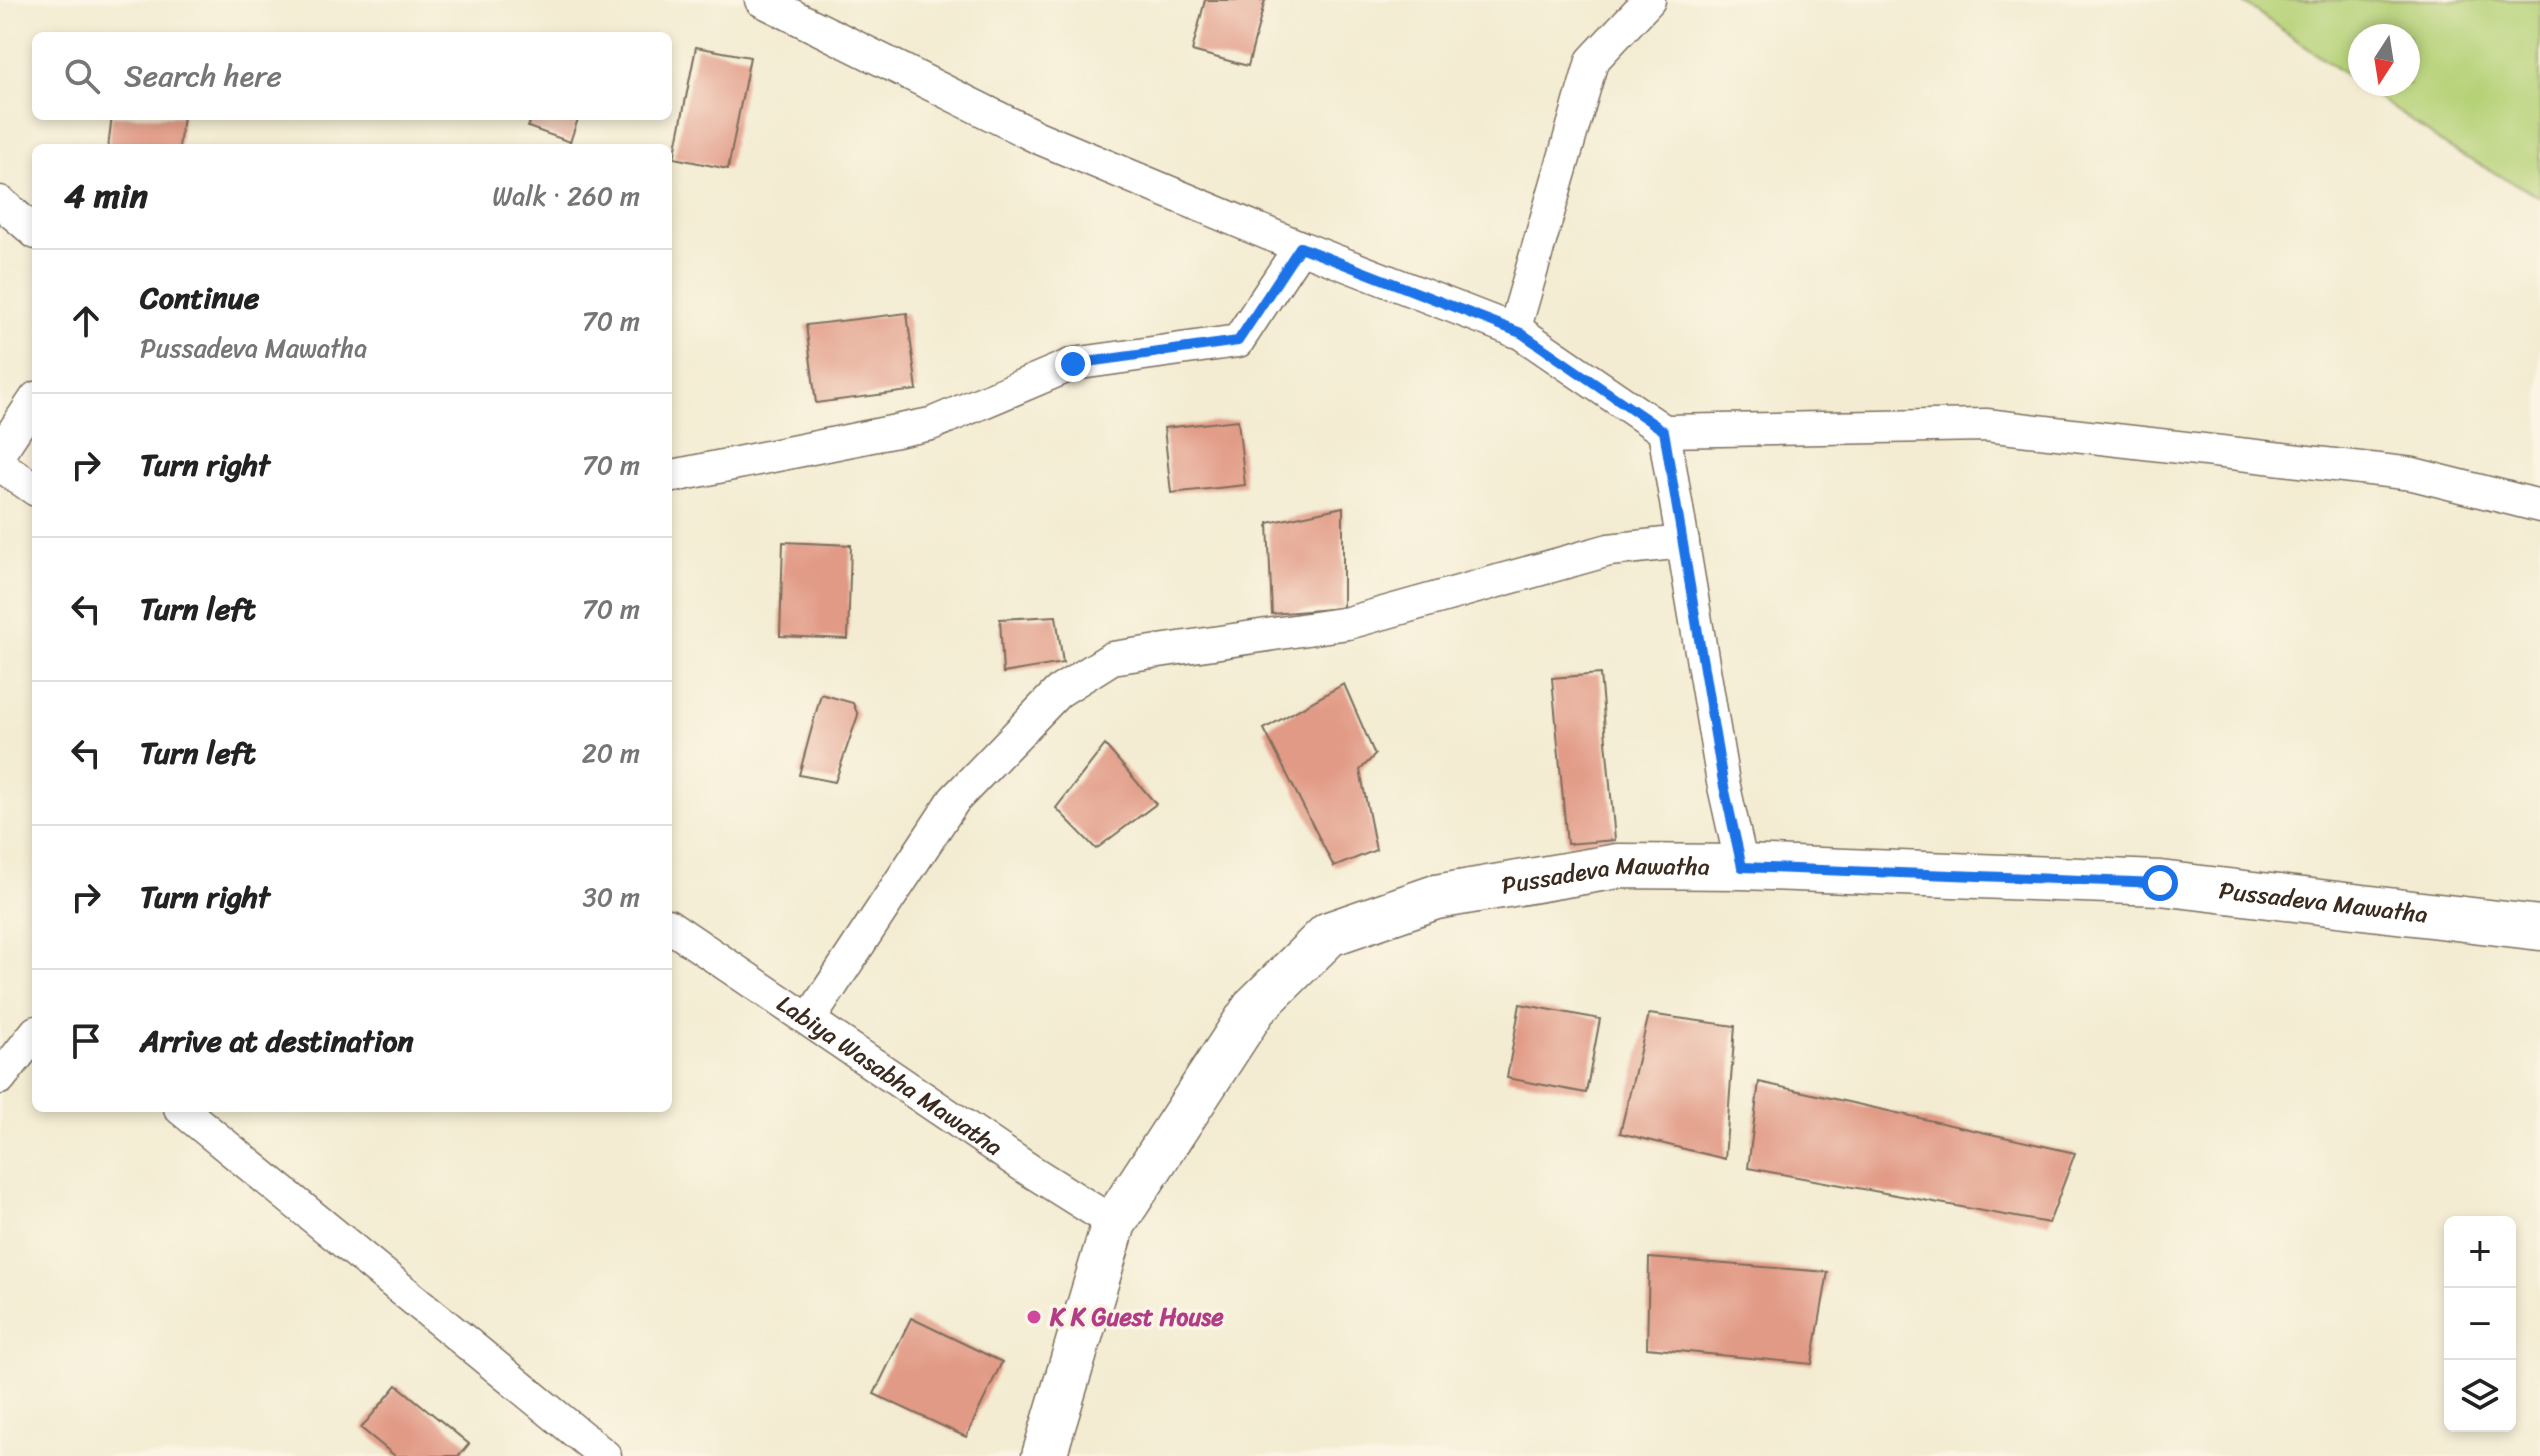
<!DOCTYPE html>
<html lang="en">
<head>
<meta charset="utf-8">
<style>
  :root { --surface:#fff; --page:#f6f6f6; --text:#222; --muted:#767676; --line:#e0e0e0 }
  body { margin:0; font-family:Sriracha,sans-serif; background:var(--page); color:var(--text) }
  .controls { position:absolute; right:24px; bottom:24px; display:grid; overflow:hidden; border-radius:12px; box-shadow:0 4px 12px #0003 }
  .controls button { width:72px; height:72px; display:grid; place-items:center; padding:0; border:0; border-bottom:2px solid var(--line); background:var(--surface); color:var(--text); font:40px sans-serif }
  .compass { position:absolute; left:2348px; top:24px; width:72px; height:72px; border-radius:50%; background:var(--surface); box-shadow:0 4px 12px #0003; rotate:192deg }
  .stop { position:absolute; width:24px; height:24px; margin:-18px; border:6px solid #1a73e8; border-radius:50%; background:#fff }
  .stop.end { background:#1a73e8; border-color:#fff; box-shadow:0 2px 8px #0008 }
  .list { margin:0; padding:0; list-style:none }
  h2 { display:flex; justify-content:space-between; align-items:center; height:104px; margin:0; padding:0 32px; font-size:34px }
  h2 small { font-size:26px; font-weight:400; color:var(--muted) }
  .list li { display:grid; grid-template-columns:52px 1fr auto; gap:24px; align-items:center; box-sizing:border-box; height:144px; padding:0 32px; border-top:2px solid var(--line) }
  .list b { display:block; font-size:30px; white-space:nowrap }
  .list p { margin:0; font-size:26px; white-space:nowrap; color:var(--muted) }
  .list em { font-size:26px; font-style:normal; color:var(--muted) }
  .icon { flex:none; width:44px; height:44px; fill:none; stroke:currentColor; stroke-width:2; stroke-linecap:round; stroke-linejoin:round }
  .map { position:relative; flex:none; width:2540px; height:1456px; overflow:hidden }
  .search { position:absolute; background:var(--surface); box-shadow:0 4px 12px #0003; left:32px; top:32px; width:640px; height:88px; display:flex; align-items:center; gap:20px; box-sizing:border-box; padding:0 28px; border-radius:12px; color:var(--muted); font-size:30px }
  .panel { position:absolute; background:var(--surface); box-shadow:0 4px 12px #0003; left:32px; top:144px; width:640px; height:968px; border-radius:12px }
  .map>svg:first-child { display:block }
</style>
</head>
<body>
<div class="map">
<svg width="2540" height="1456" viewBox="0 0 2540 1456">
  <rect width="100%" height="100%" fill="#fcf5e5"/>
  <filter id="ink" filterUnits="userSpaceOnUse"><feTurbulence type="fractalNoise" baseFrequency=".0125" numOctaves="2"/><feDisplacementMap in="SourceGraphic" scale="16" xChannelSelector="R" yChannelSelector="G"/><feConvolveMatrix kernelMatrix="1 2 1 2 8 2 1 2 1" color-interpolation-filters="sRGB"/></filter>
  <filter id="wash" filterUnits="userSpaceOnUse"><feTurbulence type="fractalNoise" baseFrequency=".006" numOctaves="4" result="noise"/><feDisplacementMap in="SourceGraphic" scale="32" xChannelSelector="R" yChannelSelector="G"/><feGaussianBlur stdDeviation="1.8" result="paint"/><feColorMatrix in="noise" values="0 0 0 0 0 0 0 0 0 0 0 0 0 0 0 0 0 1.4 0 .05"/><feComposite in="paint" operator="in"/></filter>
  <g filter="url(#wash)">
    <rect width="100%" height="100%" fill="#f3ecd2"/>
    <path fill="#b6d278" stroke="#787e4b" stroke-width="2" fill-rule="evenodd" d="M2240 0H2540V197L2449 148ZM2360 36H2408V84H2360Z"/>
    <g id="blocks">
      <path fill="#e19a85" d="M1205 0H1265L1248 66 1192 51Z
        M696 47 750 57 728 169 674 158Z
        M112 116H183L179 148H108Z
        M532 116H579L570 142 528 127Z
        M907 313 917 390 816 403 806 325Z
        M1238 420 1245 485 1171 493 1164 428Z
        M1343 507V608L1272 614 1268 523Z
        M783 542 851 545 848 639 780 636Z
        M1056 616 1063 663 1003 673 1000 619Z
        M1600 674 1615 840 1567 844 1552 678Z
        M1344 684 1375 755 1360 770 1376 850 1334 867 1264 729Z
        M821 694 853 703 858 715 835 782 799 775Z
        M1105 745 1156 804 1096 849 1056 808Z
        M1520 1004 1600 1019 1586 1093 1507 1078Z
        M1649 1014 1735 1026 1725 1159 1620 1133Z
        M1759 1082 2075 1153 2049 1223 1748 1168Z
        M1649 1258 1828 1272 1812 1364 1647 1348Z
        M911 1318 1002 1362 966 1437 874 1394Z
        M397 1385 469 1444 459 1456H395L361 1428Z"/>
    </g>
  </g>
  <g filter="url(#ink)">
    <use href="#blocks" fill-opacity="0" stroke="#7b6e5d" stroke-width="2"/>
    <g fill="none" stroke-linecap="round" stroke-linejoin="round">
      <defs>
        <g id="street">
          <path d="M761 0 1037 137 1300 247 1521 333 1664 431 1986 425 2413 474 2540 506"/>
          <path d="M0 202 36 233"/>
          <path d="M1514 331 1592 61 1649 0"/>
          <path d="M1664 431 1723 782 1742 867"/>
          <path d="M0 452 36 398"/>
          <path d="M0 465 36 490"/>
          <path d="M668 477 931 424 1073 364 1238 341 1300 247"/>
          <path id="s1" d="M668 925 1028 1169 1114 1223"/>
          <path d="M809 1020 954 800 1058 692 1112 658 1348 623 1609 550 1683 542"/>
          <path d="M0 1078 36 1032"/>
          <path d="M180 1108 605 1456"/>
        </g>
        <g id="secondary">
          <path id="s2" d="M1044 1456 1114 1223 1255 1007 1329 934 1436 897 1618 866 1742 867 2160 883 2540 928"/>
        </g>
      </defs>
      <use href="#street" stroke="#7b6e5d" stroke-width="35"/>
      <use href="#secondary" stroke="#7b6e5d" stroke-width="47"/>
      <use href="#street" stroke="#fff" stroke-width="32"/>
      <use href="#secondary" stroke="#fff" stroke-width="44"/>
    </g>
  </g>
  <g fill="none" stroke-linecap="round" stroke-linejoin="round" filter="url(#ink)">
    <path stroke="#1a73e8" stroke-width="10" d="M1073 364 1238 341 1300 247 1521 333 1664 431 1723 782 1742 867 2160 883"/>
  </g>
  <circle fill="#d1479c" stroke="#fcf5e5" stroke-width="3" cx="1034" cy="1317" r="8"/>
  <g text-anchor="middle" dominant-baseline="central" stroke-width="7" stroke-linejoin="round" paint-order="stroke">
    <g font-size="24" fill="#3b2a1e" stroke="#fcf5e5">
      <text stroke="none"><textPath href="#s2" startOffset="890">Pussadeva Mawatha</textPath></text>
      <text stroke="none"><textPath href="#s2" startOffset="1610">Pussadeva Mawatha</textPath></text>
      <text stroke="none"><textPath href="#s1" startOffset="268">Labiya Wasabha Mawatha</textPath></text>
    </g>
    <g font-size="24" font-weight="bold" fill="#b23c85" stroke="#fcf5e5" text-anchor="start">
      <text x="1050" y="1317">K K Guest House</text>
    </g>
  </g>
</svg>
<div class="controls">
<button>+</button>
<button>−</button>
<button><svg class="icon" aria-label="layers" viewBox="0 0 24 24"><path d="M12 4l9 5-9 5-9-5zM3 14l9 5 9-5"/></svg></button>
</div>
<svg class="compass" viewBox="-18 -18 36 36"><path d="M0-13l5 13h-10z" fill="#e53935"/><path d="M0 13l5-13h-10z" fill="#767676"/></svg>
<div class="stop" style="left:2160px;top:883px"></div>
<div class="stop end" style="left:1073px;top:364px"></div>
<div class="search"><svg class="icon" aria-label="search" viewBox="0 0 24 24"><circle cx="10" cy="10" r="6"/><path d="M15 15l6 6"/></svg>Search here</div>
<section class="panel">
<h2>4 min<small>Walk · 260 m</small></h2>
<ul class="list">
<li><svg class="icon" aria-label="ahead" viewBox="0 0 24 24"><path d="M12 20V5M6 11l6-6 6 6"/></svg><div><b>Continue</b><p>Pussadeva Mawatha</p></div><em>70 m</em></li>
<li><svg class="icon" aria-label="right" viewBox="0 0 24 24"><path d="M7 20v-9h11M14 6l5 5-5 5"/></svg><div><b>Turn right</b></div><em>70 m</em></li>
<li><svg class="icon" aria-label="left" viewBox="0 0 24 24"><path d="M17 20v-9H6M10 6l-5 5 5 5"/></svg><div><b>Turn left</b></div><em>70 m</em></li>
<li><svg class="icon" aria-label="left" viewBox="0 0 24 24"><path d="M17 20v-9H6M10 6l-5 5 5 5"/></svg><div><b>Turn left</b></div><em>20 m</em></li>
<li><svg class="icon" aria-label="right" viewBox="0 0 24 24"><path d="M7 20v-9h11M14 6l5 5-5 5"/></svg><div><b>Turn right</b></div><em>30 m</em></li>
<li><svg class="icon" aria-label="arrive" viewBox="0 0 24 24"><path d="M6 21V4h12l-3 4 3 4H6"/></svg><div><b>Arrive at destination</b></div></li>
</ul>
</section>
</div>
</body>
</html>
